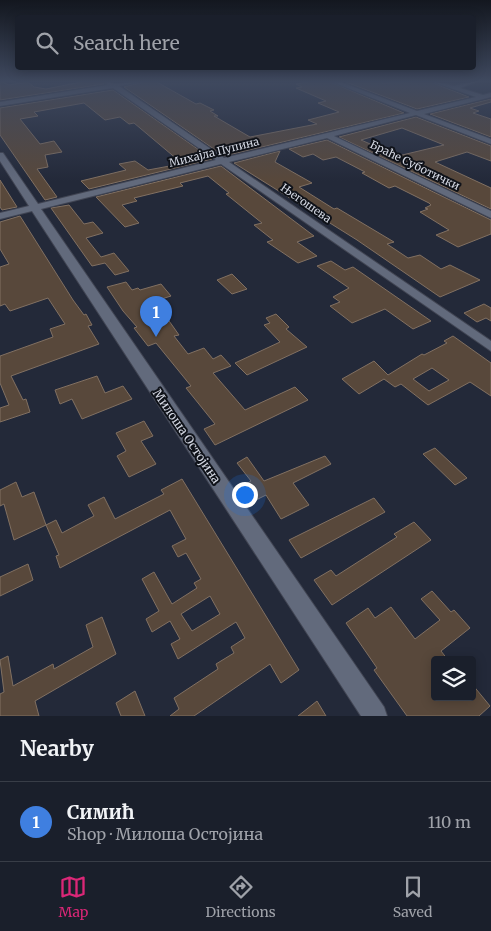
<!DOCTYPE html>
<html lang="en">
<head>
<meta charset="utf-8">
<style>
  :root { --surface:#1a1f2b; --page:#232733; --text:#f1f3f6; --muted:#9fa2a9; --line:#383d47; --accent:#db2777 }
  body { margin:0; font-family:Merriweather,serif; background:var(--page); color:var(--text) }
  .controls { position:absolute; right:15px; bottom:15px; display:grid; overflow:hidden; border-radius:5px; box-shadow:0 2px 12px #0003 }
  .controls button { width:45px; height:45px; display:grid; place-items:center; padding:0; border:0; border-bottom:1px solid var(--line); background:var(--surface); color:var(--text); font:25px sans-serif }
  .you { position:absolute; left:244px; top:494px; width:18px; height:18px; margin:-12px; border:4px solid #fff; border-radius:50%; background:#1a73e8; box-shadow:0 0 0 8px #1a73e833 }
  .badge { display:grid; place-items:center; width:32px; height:32px; border-radius:50%; background:var(--accent); color:#fff; font-size:16px; font-weight:700 }
  .pin { position:absolute; translate:-50% -41px; filter:drop-shadow(0 1px 2px #0008) }
  .pin::after { content:''; position:absolute; top:26px; width:18px; height:15px; background:inherit; clip-path:polygon(0 0,100% 0,50% 100%) }
  .list { margin:0; padding:0; list-style:none }
  h2 { display:flex; justify-content:space-between; align-items:center; height:65px; margin:0; padding:0 20px; font-size:21px }
  h2 small { font-size:16px; font-weight:400; color:var(--muted) }
  .list li { display:grid; grid-template-columns:32px 1fr auto; gap:15px; align-items:center; box-sizing:border-box; height:80px; padding:0 20px; border-top:1px solid var(--line) }
  .list b { display:block; font-size:19px; white-space:nowrap }
  .list p { margin:0; font-size:16px; white-space:nowrap; color:var(--muted) }
  .list em { font-size:16px; font-style:normal; color:var(--muted) }
  .icon { flex:none; width:28px; height:28px; fill:none; stroke:currentColor; stroke-width:2; stroke-linecap:round; stroke-linejoin:round }
  .map { position:relative; flex:none; width:491px; height:716px; overflow:hidden }
  .search { position:absolute; background:var(--surface); box-shadow:0 2px 12px #0003; left:15px; right:15px; top:15px; height:55px; display:flex; align-items:center; gap:12px; box-sizing:border-box; padding:0 18px; border-radius:5px; color:var(--muted); font-size:19px }
  .sheet { height:145px; background:var(--surface) }
  nav { display:flex; justify-content:space-around; align-items:center; box-sizing:border-box; height:70px; border-top:1px solid var(--line); background:var(--surface); font-size:14px; color:var(--muted) }
  nav a { display:grid; justify-items:center; gap:2px }
  nav .on { color:var(--accent) }
  .map>svg:first-child { display:block }
</style>
</head>
<body>
<div class="map">
<svg width="491" height="716" viewBox="0 0 491 716">
  <rect width="100%" height="100%" fill="#232939"/>
  <path fill="#58483b" stroke="#817062" fill-rule="evenodd" d="M0 81 9 85 28 82 34 87 46 89 86 81H102L104 84 0 100Z
    M147 81H155L196 104 200 103 214 110 210 111 218 116H214L250 137 317 124 308 120 339 112 318 103 326 101 296 88 302 87 296 84 312 81H328L404 113 224 156 124 87Z
    M343 81H382V83L428 81 469 97 417 109Z
    M113 90 212 159 89 189 81 181 126 170 119 164 135 161 148 170 175 165 171 162 178 160 134 123 129 124 120 117 105 120 84 103 34 112 38 116 20 119 40 144 54 141 62 152 45 155 48 167 37 169 57 197 45 200 0 135V108Z
    M491 99V102L470 108 479 111 473 113 491 119V137L430 114Z
    M416 117 491 146V161L467 152 435 162 491 188V209L339 137ZM402 128 444 145 398 156 361 140Z
    M327 140 491 220V234L458 247 436 235 449 230 420 212 428 209 425 208 431 205 429 203 395 186 389 188 362 173 365 172 336 157 323 160 313 154 303 157 289 149Z
    M280 151 275 162 312 183 299 187 334 209 337 208 394 242 387 244 408 258 420 255 441 269 450 265 480 280 440 297 357 240 234 163Z
    M221 166 314 236 297 242 317 256 298 263 267 242 273 240 254 225 262 223 226 194 229 193 208 176 180 183 183 186 134 198 137 201 122 205 139 223 125 227 96 197Z
    M0 180 17 207 2 210 0 207Z
    M69 205 84 224 93 222 103 233 86 238 101 257 114 253 129 271 115 275 105 263 92 266 51 208Z
    M20 216 73 300 84 315 86 314 92 325 88 326 99 344 11 376 23 400 26 399 30 412 0 422V408L9 405 0 383V356L53 337 50 329 65 324 48 298 10 311 5 304 0 306V267L9 264 0 249V222Z
    M331 261 345 270 353 267 431 321 413 329 385 309 352 323 330 306 340 302 333 297 349 288 317 266Z
    M232 274 247 289 232 294 217 280Z
    M126 282 132 290 138 288 140 290 161 284 171 296 155 301 179 335 174 336 188 354 204 348 213 359 221 355 231 366 213 373 245 410 295 387 308 400 215 445 204 429 215 424 186 388 191 386 156 343 148 346 134 328 137 327 123 311 107 287Z
    M484 304 491 308V321L486 318 477 322 464 313Z
    M276 314 289 327 286 329 307 347 247 375 235 363 280 342 264 325 270 323 266 318Z
    M453 336 491 363V396L470 382 428 405 401 384 395 387 384 379 359 394 342 379 374 361 388 375 422 354 424 355 447 343 444 341ZM432 368 449 380 429 391 413 379Z
    M97 376 105 393 123 386 132 399 82 419 72 399 60 404 55 390Z
    M144 421 153 436 141 441 156 464 129 477 117 456 126 451 116 433Z
    M435 448 467 478 455 485 423 454Z
    M325 456 331 464 293 483 309 505 281 519 266 495 256 500 246 484 251 481 237 463 247 457 264 481Z
    M182 479 299 670 281 683 270 664 194 716H170L179 709 174 698 218 669 216 664 234 653 231 647 245 638 236 622 178 659 171 644 180 639 170 621 152 632 146 619 159 611 142 579 154 572 172 604 197 588 194 583 201 579 186 553 178 557 172 546 186 539 170 510 60 568 56 556 59 555 46 525 56 520 62 533 94 516 88 505 104 497 115 519 164 494 161 490ZM210 596 220 614 192 631 181 614Z
    M16 482 22 497 34 492 46 525 14 540 4 504 0 506V490Z
    M374 498 385 512 301 558 289 540Z
    M414 522 431 540 332 605 314 580 331 570 336 576 397 537 394 534Z
    M28 564 33 580 0 596V577Z
    M432 591 451 612 454 610 470 628 441 651 448 660H435V697H472V684L490 706 479 716H407L374 670 377 668 346 623 368 608 375 618 391 607 415 639 440 620 421 599Z
    M102 617 116 654 35 701 39 716H0V694L4 692 0 660 8 656 13 686 53 664 54 669 93 647 86 625Z
    M135 691 145 716H121L116 703Z
    M317 701 326 716H298Z"/>
  <g fill="none" stroke-linecap="round" stroke-linejoin="round">
    <defs>
      <path id="minor" d="M104 81 115 84 145 81 119 86 224 158 410 113 330 81H338L417 111 476 97 430 81 454 86 478 81 460 88 483 95 491 93V97L424 114 491 139V144L416 115 334 136 491 211V218L327 138 229 162 491 341V351L221 164 41 209 384 707 387 716H361L32 211 0 219V213L29 206 0 161V153H3L38 204 216 160 113 88 0 106V102L108 85Z"/>
    </defs>
    <use href="#minor" stroke="#414553" stroke-width="2"/>
    <use href="#minor" fill="#626a7c" fill-rule="evenodd"/>
  </g>
  <linearGradient id="sky" x2="0" y2="1"><stop stop-color="#13171f"/><stop offset="0.45" stop-color="#3f495f"/><stop offset="1" stop-color="#3f495f" stop-opacity="0"/></linearGradient>
  <rect width="491" height="181" fill="url(#sky)"/>
  <g text-anchor="middle" dominant-baseline="central" stroke-width="4" stroke-linejoin="round" paint-order="stroke">
    <g font-size="11" fill="#d4d8e3" stroke="#0f1219">
      <text transform="translate(214 152) rotate(-14)">Михајла Пупина</text>
      <text transform="translate(415 165) rotate(26)">Браће Суботички</text>
      <text transform="translate(306 203) rotate(35)">Његошева</text>
    </g>
    <g font-size="12" fill="#d4d8e3" stroke="#0f1219">
      <text transform="translate(187 436) rotate(56)">Милоша Остојина</text>
    </g>
  </g>
</svg>
<div class="controls">
<button><svg class="icon" aria-label="layers" viewBox="0 0 24 24"><path d="M12 4l9 5-9 5-9-5zM3 14l9 5 9-5"/></svg></button>
</div>
<div class="you"></div>
<div class="pin badge" style="left:156px;top:337px;background:#3f7fe0">1</div>
<div class="search"><svg class="icon" aria-label="search" viewBox="0 0 24 24"><circle cx="10" cy="10" r="6"/><path d="M15 15l6 6"/></svg>Search here</div>
</div>
<section class="sheet">
<h2>Nearby<small></small></h2>
<ul class="list">
<li><span class="badge" style="background:#3f7fe0">1</span><div><b>Симић</b><p>Shop · Милоша Остојина</p></div><em>110 m</em></li>
</ul>
</section>
<nav>
<a class="on"><svg class="icon" aria-label="map" viewBox="0 0 24 24"><path d="M3 6l6-2 6 2 6-2v14l-6 2-6-2-6 2zM9 4v14M15 6v14"/></svg>Map</a>
<a><svg class="icon" aria-label="directions" viewBox="0 0 24 24"><path d="M12 3l9 9-9 9-9-9zM9 14v-3h6M13 9l2 2-2 2"/></svg>Directions</a>
<a><svg class="icon" aria-label="saved" viewBox="0 0 24 24"><path d="M7 4h10v16l-5-4-5 4z"/></svg>Saved</a>
</nav>
</body>
</html>
